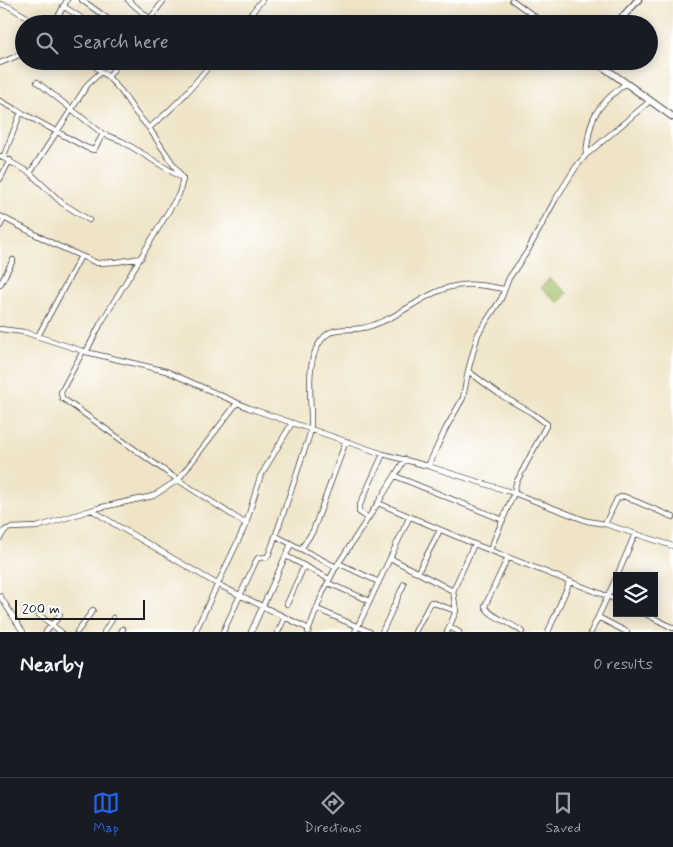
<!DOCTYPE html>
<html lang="en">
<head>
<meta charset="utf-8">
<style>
  :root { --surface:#171b24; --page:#20242c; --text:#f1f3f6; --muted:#9ea1a6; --line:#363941; --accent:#2563eb }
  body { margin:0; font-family:Mynerve,sans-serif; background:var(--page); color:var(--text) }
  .controls { position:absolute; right:15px; bottom:15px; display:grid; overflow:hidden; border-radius:0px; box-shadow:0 2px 12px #0003 }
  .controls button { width:45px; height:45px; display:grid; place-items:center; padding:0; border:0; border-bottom:1px solid var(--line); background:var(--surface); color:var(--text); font:25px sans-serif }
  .scale { position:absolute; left:15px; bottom:12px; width:130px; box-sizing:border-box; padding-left:5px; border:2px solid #1c1c1c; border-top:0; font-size:14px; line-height:18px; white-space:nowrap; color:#1c1c1c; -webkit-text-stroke:4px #fff; paint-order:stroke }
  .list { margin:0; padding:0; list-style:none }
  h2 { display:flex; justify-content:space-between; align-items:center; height:65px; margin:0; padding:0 20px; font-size:21px }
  h2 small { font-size:16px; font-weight:400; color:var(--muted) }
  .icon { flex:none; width:28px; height:28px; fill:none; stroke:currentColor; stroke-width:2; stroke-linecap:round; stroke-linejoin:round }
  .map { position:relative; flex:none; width:673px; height:632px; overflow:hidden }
  .search { position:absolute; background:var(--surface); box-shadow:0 2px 12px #0003; left:15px; right:15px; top:15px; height:55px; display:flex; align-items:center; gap:12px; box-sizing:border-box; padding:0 18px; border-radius:28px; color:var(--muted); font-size:19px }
  .sheet { height:145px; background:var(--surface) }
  nav { display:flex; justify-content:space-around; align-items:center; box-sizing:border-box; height:70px; border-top:1px solid var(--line); background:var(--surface); font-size:14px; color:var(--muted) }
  nav a { display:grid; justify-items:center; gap:2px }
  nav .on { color:var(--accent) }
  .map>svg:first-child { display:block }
</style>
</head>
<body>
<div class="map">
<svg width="673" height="632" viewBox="0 0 673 632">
  <rect width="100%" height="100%" fill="#fff"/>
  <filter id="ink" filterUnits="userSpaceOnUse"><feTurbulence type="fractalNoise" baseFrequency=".02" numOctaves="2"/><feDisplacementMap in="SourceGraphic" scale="10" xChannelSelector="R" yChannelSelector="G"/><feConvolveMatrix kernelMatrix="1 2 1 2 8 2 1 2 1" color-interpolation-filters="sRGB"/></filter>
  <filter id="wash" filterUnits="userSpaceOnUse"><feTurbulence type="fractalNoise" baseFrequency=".0096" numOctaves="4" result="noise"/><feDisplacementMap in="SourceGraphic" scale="20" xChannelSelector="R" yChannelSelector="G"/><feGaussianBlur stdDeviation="1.12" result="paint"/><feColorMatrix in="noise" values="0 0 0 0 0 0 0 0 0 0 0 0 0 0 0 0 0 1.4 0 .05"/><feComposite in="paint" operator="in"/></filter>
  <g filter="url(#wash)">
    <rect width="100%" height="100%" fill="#efe4c7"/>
    <path fill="#a4c068" stroke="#606e42" d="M549 278 567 293 559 303 541 288Z"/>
  </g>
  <g filter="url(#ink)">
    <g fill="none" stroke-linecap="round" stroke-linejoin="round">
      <defs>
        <path id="street" d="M82 0 115 24
          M128 0 150 19
          M512 0 545 24
          M0 4 10 7 38 24
          M63 6 91 24
          M54 24 67 0
          M146 24 164 0
          M243 24 262 0
          M0 63 24 53
          M108 77 120 61
          M37 82 103 134
          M0 101 87 148 94 150 103 134 122 141 182 178
          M149 128C175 107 192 88 213 61
          M586 155C590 117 594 108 625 84
          M0 156 30 173 62 203 89 220
          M3 158 21 112
          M30 173 88 84 101 72
          M0 179 10 160
          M0 216 56 245 97 263 116 262 141 258
          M0 226 4 219
          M0 285 13 260
          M0 329 24 332 86 352 166 371 249 408 383 454 428 466 514 493 587 521 605 524 673 546
          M38 336 81 256
          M83 351 61 392 62 398 178 480 246 524
          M86 352 101 323 179 194 183 179 149 128 136 113 121 91 108 77 89 61
          M468 371 499 394 532 413 547 424 516 483 514 493 490 550
          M428 466 446 428 463 398 468 371 478 334 501 299 509 278 527 252 555 200 576 167 586 155 650 101
          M395 476 503 520
          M378 503 474 544 617 600
          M92 510 116 525 217 584 309 629
          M368 518 359 512V507L383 454
          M605 524 617 499 623 496 673 517
          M276 536 336 567
          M0 538 5 530 10 528 37 527 98 508 153 496 178 480 237 403
          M301 549 313 531 346 441
          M286 556 329 579
          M508 557 485 606C489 617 513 623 522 632
          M390 558 453 591
          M338 563 379 582
          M418 572 440 530
          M617 576 635 534
          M328 583 370 601
          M0 596 23 632
          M287 604 304 566
          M317 609 370 632
          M644 613 673 628
          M38 614 61 632
          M598 617 627 632
          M449 627 459 632
          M46 632 60 615
          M77 632 93 610
          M104 632 113 618
          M121 632 123 629
          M195 632 246 524 260 477 292 423
          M223 632 256 561 258 558 267 557 269 554C280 523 291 492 301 460 304 450 310 438 311 427 312 399 303 357 325 336 336 326 349 331 362 328 371 327 381 322 390 318 413 306 436 287 462 285 476 283 490 287 504 289
          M251 632 291 544
          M278 632 285 617
          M308 632 323 592 336 567 378 503 405 459
          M355 632 410 516
          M382 632 404 584
          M415 632 431 602 456 611
          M447 632 456 611 453 591 474 544
          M548 632 570 581
          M591 632 617 576"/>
        <path id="secondary" d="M616 24 638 0
          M595 61 673 117"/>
      </defs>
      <use href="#street" stroke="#3c3a36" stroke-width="6"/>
      <use href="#secondary" stroke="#3c3a36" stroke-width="8"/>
      <use href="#street" stroke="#fff" stroke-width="4.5"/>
      <use href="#secondary" stroke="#fff" stroke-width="6"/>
    </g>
  </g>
</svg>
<div class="controls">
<button><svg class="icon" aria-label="layers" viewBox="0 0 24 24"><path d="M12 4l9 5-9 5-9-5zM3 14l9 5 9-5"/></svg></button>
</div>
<div class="scale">200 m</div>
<div class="search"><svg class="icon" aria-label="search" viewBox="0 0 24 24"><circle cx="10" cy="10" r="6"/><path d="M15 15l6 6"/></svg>Search here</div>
</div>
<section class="sheet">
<h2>Nearby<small>0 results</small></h2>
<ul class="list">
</ul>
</section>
<nav>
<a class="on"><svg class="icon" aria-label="map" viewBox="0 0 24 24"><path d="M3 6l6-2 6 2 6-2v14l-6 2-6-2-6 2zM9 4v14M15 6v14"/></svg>Map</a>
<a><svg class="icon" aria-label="directions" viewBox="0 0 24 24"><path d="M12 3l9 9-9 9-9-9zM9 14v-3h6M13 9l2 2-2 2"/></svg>Directions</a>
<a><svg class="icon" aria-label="saved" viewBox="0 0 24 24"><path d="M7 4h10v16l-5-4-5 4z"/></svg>Saved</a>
</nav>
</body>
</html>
